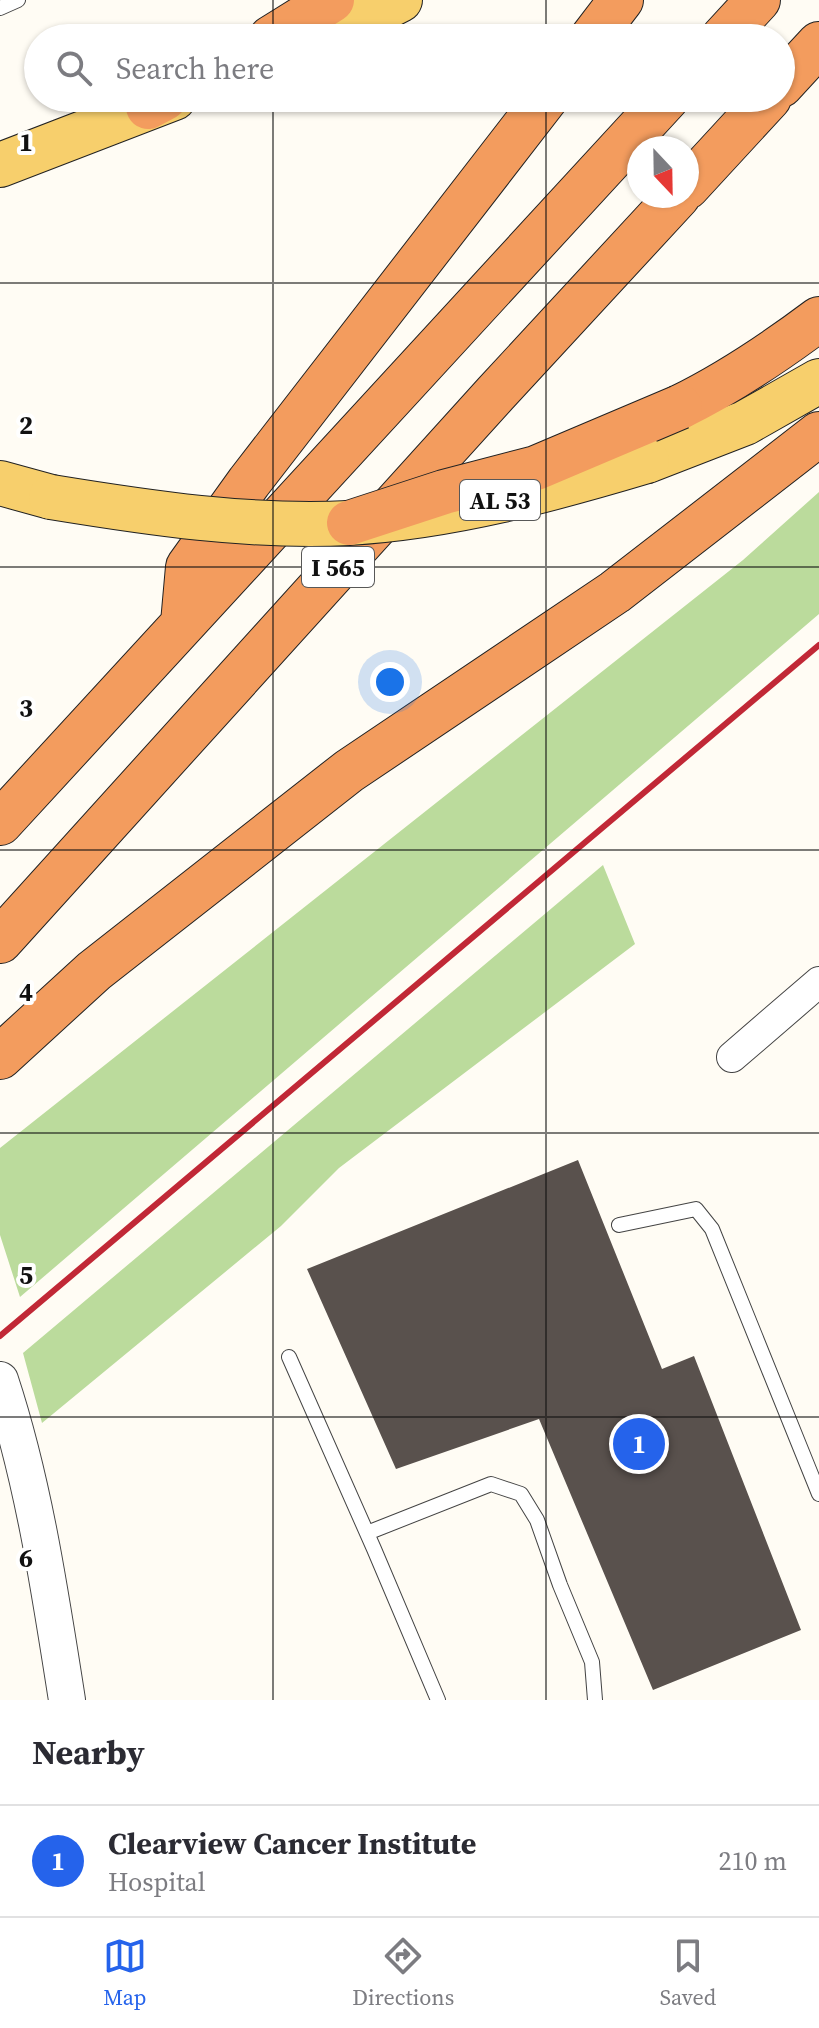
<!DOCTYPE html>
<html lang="en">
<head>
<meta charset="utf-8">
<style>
  :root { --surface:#fff; --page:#f7f7f7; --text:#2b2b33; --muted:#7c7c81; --line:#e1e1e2; --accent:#2563eb }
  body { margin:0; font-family:"Source Serif 4",serif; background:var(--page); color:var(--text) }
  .compass { position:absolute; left:627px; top:136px; width:72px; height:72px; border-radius:50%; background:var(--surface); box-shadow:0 2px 6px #0004; rotate:158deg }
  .you { position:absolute; left:390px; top:682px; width:28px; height:28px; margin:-20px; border:6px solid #fff; border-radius:50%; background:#1a73e8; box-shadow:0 0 0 12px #1a73e833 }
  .badge { display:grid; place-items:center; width:52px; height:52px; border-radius:50%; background:var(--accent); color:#fff; font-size:26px; font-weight:700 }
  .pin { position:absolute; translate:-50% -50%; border:4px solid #fff; box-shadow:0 2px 8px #0006 }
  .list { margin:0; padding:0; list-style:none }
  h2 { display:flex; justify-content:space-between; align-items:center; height:104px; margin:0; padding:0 32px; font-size:34px }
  h2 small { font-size:26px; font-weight:400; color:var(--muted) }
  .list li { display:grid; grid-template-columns:52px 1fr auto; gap:24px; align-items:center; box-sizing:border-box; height:112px; padding:0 32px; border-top:2px solid var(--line) }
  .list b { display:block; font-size:30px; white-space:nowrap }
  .list p { margin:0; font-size:26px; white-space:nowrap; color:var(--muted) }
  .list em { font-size:26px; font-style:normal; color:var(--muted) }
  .icon { flex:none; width:44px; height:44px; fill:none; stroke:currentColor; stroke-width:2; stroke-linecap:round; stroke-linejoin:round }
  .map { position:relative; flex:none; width:819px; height:1700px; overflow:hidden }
  .search { position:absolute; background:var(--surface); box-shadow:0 2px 6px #0004; left:24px; right:24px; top:24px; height:88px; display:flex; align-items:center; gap:20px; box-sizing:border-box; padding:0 28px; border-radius:44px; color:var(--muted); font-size:30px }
  .sheet { height:216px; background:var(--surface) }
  nav { display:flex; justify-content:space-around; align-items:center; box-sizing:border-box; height:112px; border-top:2px solid var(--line); background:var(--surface); font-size:22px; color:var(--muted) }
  nav a { display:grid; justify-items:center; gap:4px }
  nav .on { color:var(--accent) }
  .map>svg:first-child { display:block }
</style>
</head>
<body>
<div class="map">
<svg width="819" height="1700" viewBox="0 0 819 1700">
  <rect width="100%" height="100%" fill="#fffcf4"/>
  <path fill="#bbdb9c" d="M819 492V614L20 1297 0 1235V1148L743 560Z
    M603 865 635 944 339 1168 281 1226 42 1423 23 1353Z"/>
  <path fill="#59514d" d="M578 1160 662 1369 694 1356 801 1630 653 1690 539 1419 396 1469 307 1269Z"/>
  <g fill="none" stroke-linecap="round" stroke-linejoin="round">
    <defs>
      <path id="service" d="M0 8 18 0
        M619 1225 696 1209 712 1229 819 1494
        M289 1357 374 1549 438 1700
        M367 1533 491 1484 521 1494 537 1520 560 1585 592 1662 595 1700"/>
      <path id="minor" d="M732 1057 819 982"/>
      <path id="tertiary" d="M0 1380C34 1483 50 1592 67 1700"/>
      <path id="primary" d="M326 38 400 0
        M0 165 174 98
        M647 461 745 423 819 381
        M0 483 51 497"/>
      <path id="motorway" d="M271 38 332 0
        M592 38 621 0
        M723 38 758 0
        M781 85 819 44
        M148 107 165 98
        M687 187 769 98
        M680 407C729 383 775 352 819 319
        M183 623 188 567 249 482 546 98
        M0 823 667 98
        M0 941 495 394 678 196
        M0 1057 94 971 349 771 615 592 819 434"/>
    </defs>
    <use href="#service" stroke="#444" stroke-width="16"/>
    <use href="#minor" stroke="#444" stroke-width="32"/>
    <use href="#tertiary" stroke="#444" stroke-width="38"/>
    <use href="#primary" stroke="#222" stroke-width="46"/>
    <use href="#motorway" stroke="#222" stroke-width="46"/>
    <use href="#service" stroke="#fff" stroke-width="14"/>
    <use href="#minor" stroke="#fff" stroke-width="30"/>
    <use href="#tertiary" stroke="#fff" stroke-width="36"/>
    <use href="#primary" stroke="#f7cf6c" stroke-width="44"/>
    <use href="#motorway" stroke="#f39c5e" stroke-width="44"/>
    <path stroke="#c12836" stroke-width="6" d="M0 1336 819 645"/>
    <defs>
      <path id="primary-bridge" d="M51 497C149 513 250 528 349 523 451 517 550 490 647 461"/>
      <path id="motorway-bridge" d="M349 523 444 492 536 468 680 407"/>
    </defs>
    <use href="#primary-bridge" stroke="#222" stroke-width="46" stroke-linecap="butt"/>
    <use href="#motorway-bridge" stroke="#222" stroke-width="46" stroke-linecap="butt"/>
    <use href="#primary-bridge" stroke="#f7cf6c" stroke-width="44"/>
    <use href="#motorway-bridge" stroke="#f39c5e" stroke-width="44"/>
  </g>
  <path fill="none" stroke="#111" stroke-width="2" stroke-opacity="0.55" d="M273 0V38M546 0V38M273 98V1700M546 98V1700M0 283H819M0 567H819M0 850H819M0 1133H819M0 1417H819"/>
  <g text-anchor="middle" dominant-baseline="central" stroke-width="8" stroke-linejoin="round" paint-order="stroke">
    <g fill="#fff" stroke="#585858" stroke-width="2">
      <rect x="460" y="480" width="80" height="40" rx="6"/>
      <rect x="302" y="547" width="72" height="40" rx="6"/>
    </g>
    <g font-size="24" font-weight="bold" fill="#111">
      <text x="500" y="500">AL 53</text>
      <text x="338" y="567">I 565</text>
    </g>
  </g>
  <g font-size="26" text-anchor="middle" font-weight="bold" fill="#111" stroke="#fff" stroke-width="8" stroke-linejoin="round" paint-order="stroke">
    <text x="26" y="151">1</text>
    <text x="26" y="434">2</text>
    <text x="26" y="717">3</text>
    <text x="26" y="1001">4</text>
    <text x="26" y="1284">5</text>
    <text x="26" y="1567">6</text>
  </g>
</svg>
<svg class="compass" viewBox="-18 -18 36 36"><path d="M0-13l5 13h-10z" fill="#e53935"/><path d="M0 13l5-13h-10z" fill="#7c7c81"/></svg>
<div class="you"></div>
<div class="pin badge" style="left:639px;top:1444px">1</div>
<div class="search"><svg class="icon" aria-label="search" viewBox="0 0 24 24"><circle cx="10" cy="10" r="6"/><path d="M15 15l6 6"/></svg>Search here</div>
</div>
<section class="sheet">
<h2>Nearby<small></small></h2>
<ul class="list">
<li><span class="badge">1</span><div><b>Clearview Cancer Institute</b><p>Hospital</p></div><em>210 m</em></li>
</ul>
</section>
<nav>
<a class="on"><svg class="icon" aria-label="map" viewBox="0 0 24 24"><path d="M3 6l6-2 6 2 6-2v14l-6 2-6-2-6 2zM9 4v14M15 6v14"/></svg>Map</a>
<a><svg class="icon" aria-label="directions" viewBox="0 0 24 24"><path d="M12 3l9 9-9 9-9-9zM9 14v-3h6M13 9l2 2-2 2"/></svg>Directions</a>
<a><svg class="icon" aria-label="saved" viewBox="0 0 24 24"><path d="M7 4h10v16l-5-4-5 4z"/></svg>Saved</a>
</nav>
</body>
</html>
